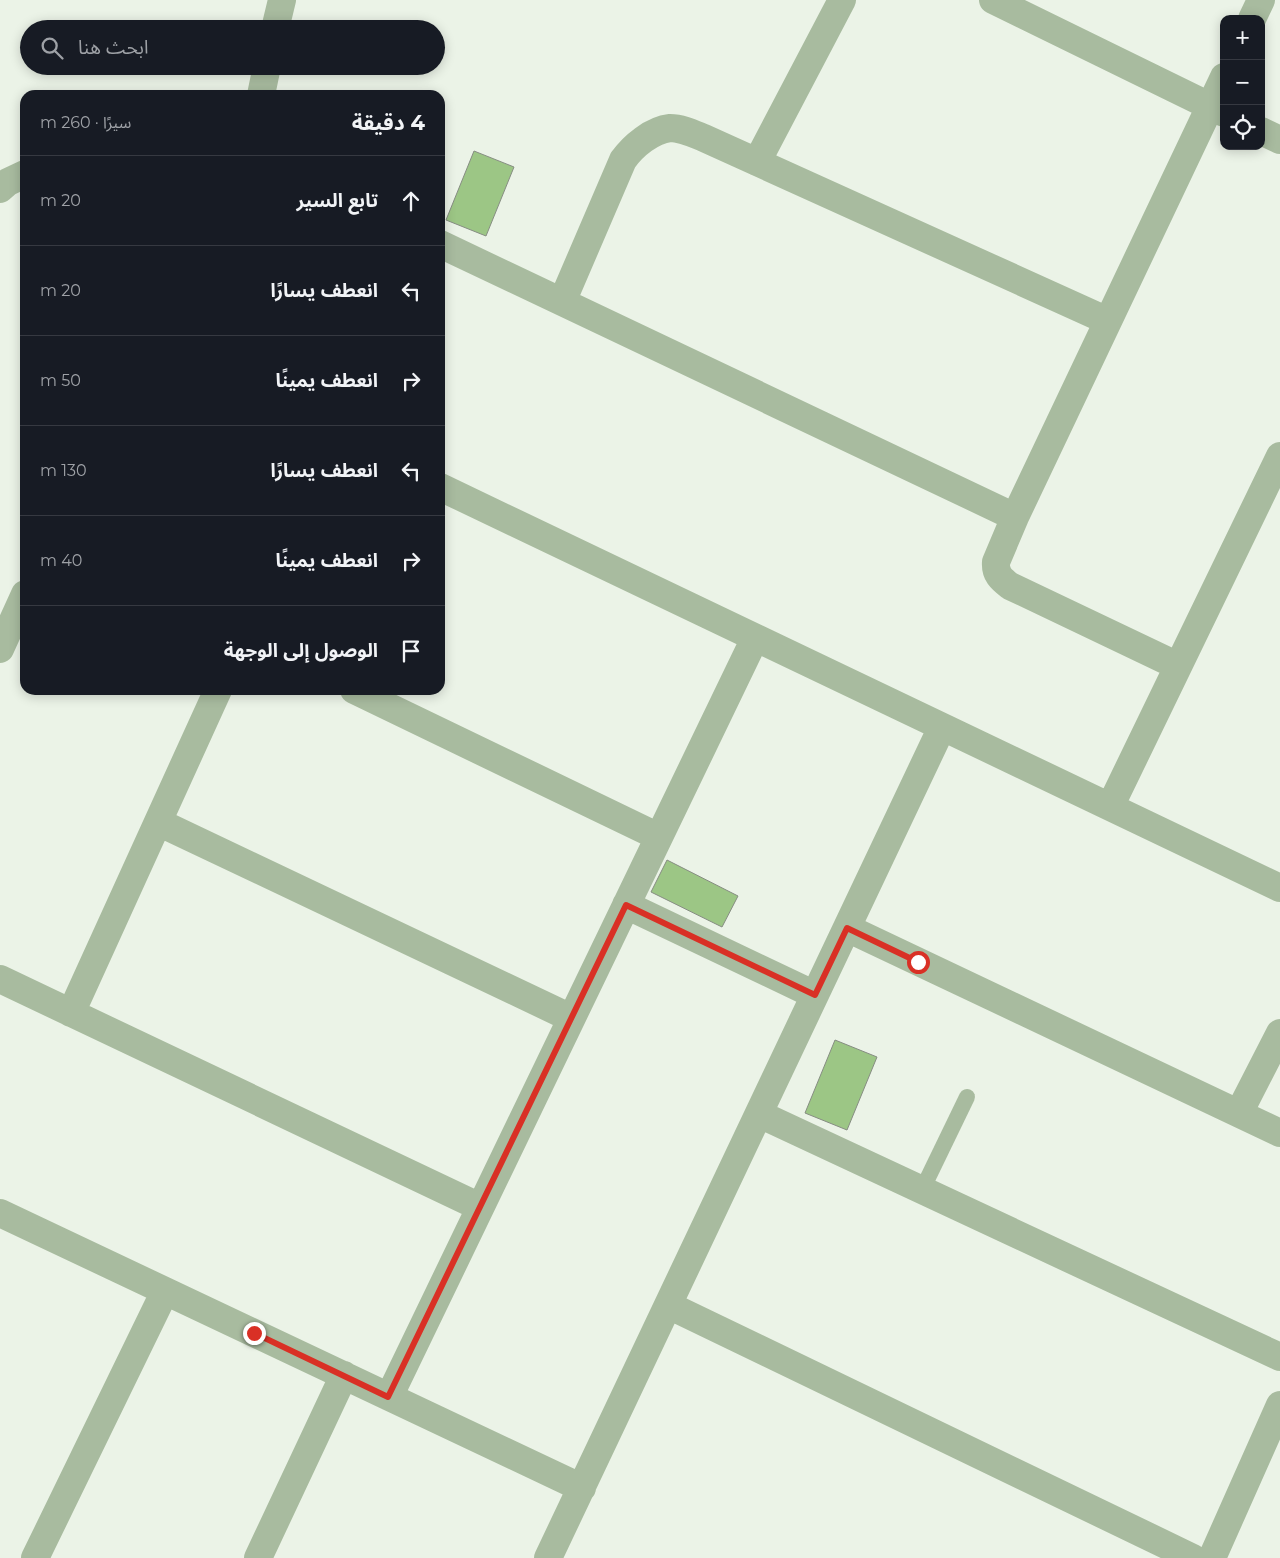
<!DOCTYPE html>
<html lang="ar">
<head>
<meta charset="utf-8">
<style>
  :root { --surface:#171b24; --page:#20242c; --text:#f1f3f6; --muted:#9ea1a6; --line:#363941 }
  body { margin:0; font-family:Montserrat,"Noto Sans Arabic",sans-serif; background:var(--page); color:var(--text); direction:rtl }
  .controls { position:absolute; right:15px; top:15px; display:grid; overflow:hidden; border-radius:10px; box-shadow:0 2px 12px #0003 }
  .controls button { width:45px; height:45px; display:grid; place-items:center; padding:0; border:0; border-bottom:1px solid var(--line); background:var(--surface); color:var(--text); font:25px sans-serif }
  .stop { position:absolute; width:15px; height:15px; margin:-11px; border:4px solid #d93025; border-radius:50%; background:#fff }
  .stop.end { background:#d93025; border-color:#fff; box-shadow:0 1px 5px #0008 }
  .list { margin:0; padding:0; list-style:none }
  h2 { display:flex; justify-content:space-between; align-items:center; height:65px; margin:0; padding:0 20px; font-size:21px }
  h2 small { font-size:16px; font-weight:400; color:var(--muted) }
  .list li { display:grid; grid-template-columns:32px 1fr auto; gap:15px; align-items:center; box-sizing:border-box; height:90px; padding:0 20px; border-top:1px solid var(--line) }
  .list b { display:block; font-size:19px; white-space:nowrap }
  .list em { font-size:16px; font-style:normal; color:var(--muted) }
  .icon { flex:none; width:28px; height:28px; fill:none; stroke:currentColor; stroke-width:2; stroke-linecap:round; stroke-linejoin:round }
  .map { position:relative; flex:none; width:1280px; height:1558px; overflow:hidden; direction:ltr }
  .search { position:absolute; background:var(--surface); box-shadow:0 2px 12px #0003; left:20px; top:20px; width:425px; height:55px; display:flex; align-items:center; gap:12px; box-sizing:border-box; padding:0 18px; border-radius:28px; color:var(--muted); font-size:19px }
  .panel { position:absolute; background:var(--surface); box-shadow:0 2px 12px #0003; left:20px; top:90px; width:425px; height:605px; border-radius:15px; direction:rtl }
  .map>svg:first-child { display:block }
</style>
</head>
<body>
<div class="map">
<svg width="1280" height="1558" viewBox="0 0 1280 1558">
  <rect width="100%" height="100%" fill="#ebf3e7"/>
  <path fill="#9cc685" stroke="#868d82" d="M474 151 514 167 486 236 446 220Z
    M667 860 738 896 722 927 651 892Z
    M835 1040 877 1057 847 1130 805 1113Z"/>
  <g fill="none" stroke-linecap="round" stroke-linejoin="round">
    <path stroke="#a8bb9f" stroke-width="16" d="M922 1190 967 1097"/>
    <path stroke="#a8bb9f" stroke-width="28" d="M993 0 1224 113
      M1252 19 1261 0
      M275 29 282 0
      M261 95 267 66
      M1261 131 1280 140
      M757 162 842 0
      M0 189 8 182 25 174
      M440 244 1015 517
      M562 302 623 160C633 146 652 130 670 128 682 128 694 134 704 138L1108 321
      M440 487 1280 888
      M0 649 25 594
      M1178 666 1010 586C1001 579 995 574 996 562L1015 517 1224 77
      M354 690 659 837
      M1110 807 1280 456
      M158 822 571 1018
      M626 905 815 995
      M847 928 1280 1133
      M0 979 480 1207
      M71 1013 218 690
      M1239 1113 1280 1033
      M759 1114 1280 1357
      M0 1213 582 1488
      M668 1305 1193 1558
      M389 1397 755 638
      M35 1558 165 1291
      M258 1558 344 1375
      M548 1558 942 727
      M1212 1558 1280 1405"/>
  </g>
  <g fill="none" stroke-linecap="round" stroke-linejoin="round">
    <path stroke="#d93025" stroke-width="6" d="M254 1333 388 1397 626 905 815 995 847 928 918 962"/>
  </g>
</svg>
<div class="controls">
<button>+</button>
<button>−</button>
<button><svg class="icon" aria-label="locate" viewBox="0 0 24 24"><circle cx="12" cy="12" r="6"/><path d="M12 2v4M12 18v4M2 12h4M18 12h4"/></svg></button>
</div>
<div class="stop" style="left:918px;top:962px"></div>
<div class="stop end" style="left:254px;top:1333px"></div>
<div class="search"><svg class="icon" aria-label="search" viewBox="0 0 24 24"><circle cx="10" cy="10" r="6"/><path d="M15 15l6 6"/></svg>ابحث هنا</div>
<section class="panel">
<h2>4 دقيقة<small>سيرًا · 260 m</small></h2>
<ul class="list">
<li><svg class="icon" aria-label="ahead" viewBox="0 0 24 24"><path d="M12 20V5M6 11l6-6 6 6"/></svg><div><b>تابع السير</b></div><em>20 m</em></li>
<li><svg class="icon" aria-label="left" viewBox="0 0 24 24"><path d="M17 20v-9H6M10 6l-5 5 5 5"/></svg><div><b>انعطف يسارًا</b></div><em>20 m</em></li>
<li><svg class="icon" aria-label="right" viewBox="0 0 24 24"><path d="M7 20v-9h11M14 6l5 5-5 5"/></svg><div><b>انعطف يمينًا</b></div><em>50 m</em></li>
<li><svg class="icon" aria-label="left" viewBox="0 0 24 24"><path d="M17 20v-9H6M10 6l-5 5 5 5"/></svg><div><b>انعطف يسارًا</b></div><em>130 m</em></li>
<li><svg class="icon" aria-label="right" viewBox="0 0 24 24"><path d="M7 20v-9h11M14 6l5 5-5 5"/></svg><div><b>انعطف يمينًا</b></div><em>40 m</em></li>
<li><svg class="icon" aria-label="arrive" viewBox="0 0 24 24"><path d="M6 21V4h12l-3 4 3 4H6"/></svg><div><b>الوصول إلى الوجهة</b></div></li>
</ul>
</section>
</div>
</body>
</html>
